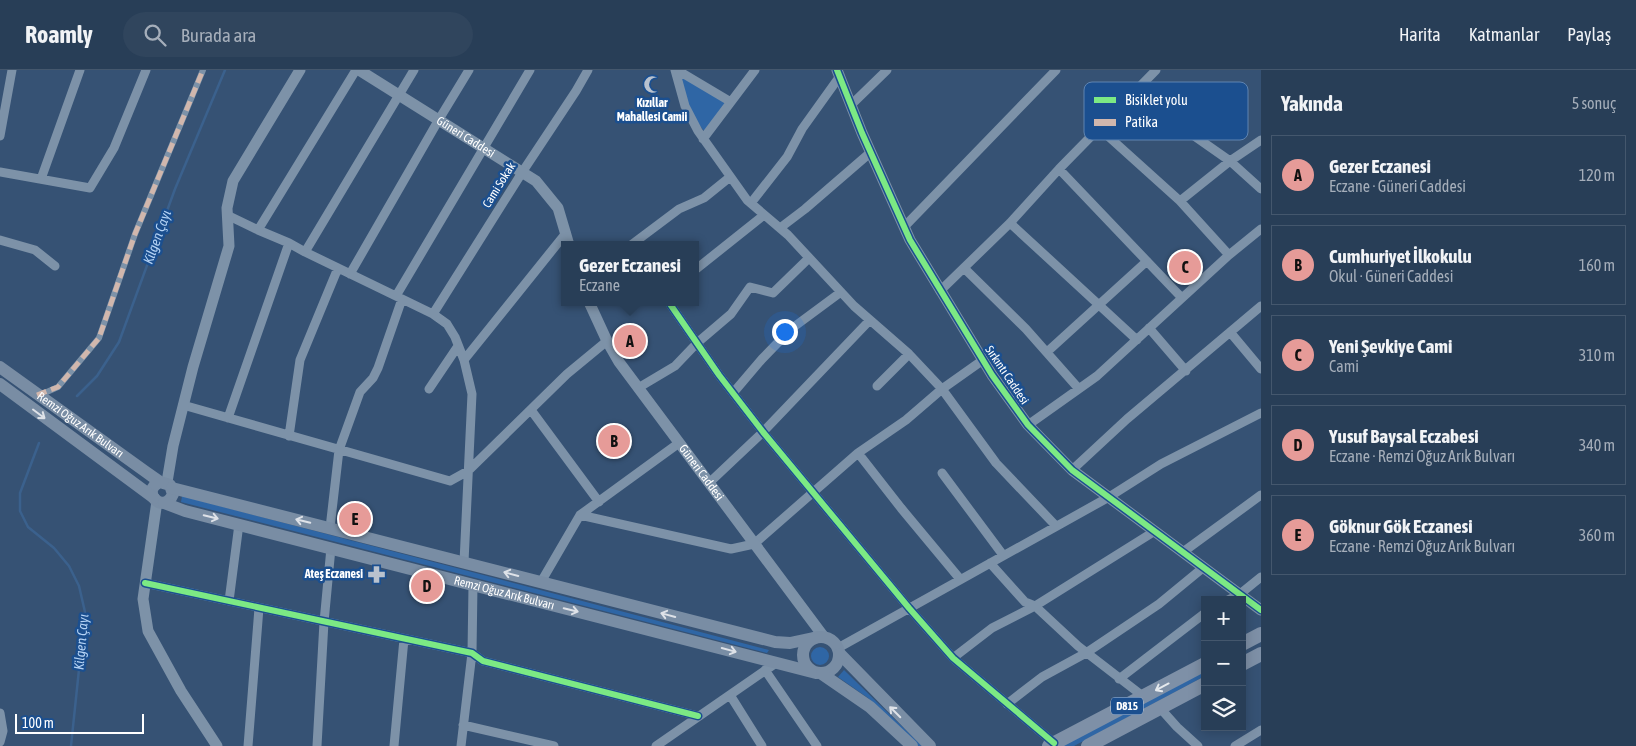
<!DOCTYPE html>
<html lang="tr">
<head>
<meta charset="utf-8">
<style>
  :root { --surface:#283e57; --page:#30455d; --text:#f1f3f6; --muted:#a5aeba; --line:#44576d; --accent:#e69b98 }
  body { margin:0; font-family:"Asap Condensed",sans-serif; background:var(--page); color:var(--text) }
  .controls { position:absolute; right:15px; bottom:15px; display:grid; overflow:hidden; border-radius:0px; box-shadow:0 2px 12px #0003 }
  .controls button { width:45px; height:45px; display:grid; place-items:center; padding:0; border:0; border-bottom:1px solid var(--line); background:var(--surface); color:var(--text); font:25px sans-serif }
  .scale { position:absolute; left:15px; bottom:12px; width:129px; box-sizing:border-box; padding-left:5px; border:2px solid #fff; border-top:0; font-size:14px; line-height:18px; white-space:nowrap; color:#fff; -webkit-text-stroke:4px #1b4f8f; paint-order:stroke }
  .you { position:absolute; left:784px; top:261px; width:18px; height:18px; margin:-12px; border:4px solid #fff; border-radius:50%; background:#1a73e8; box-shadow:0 0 0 8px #1a73e833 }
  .badge { display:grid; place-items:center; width:32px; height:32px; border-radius:50%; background:var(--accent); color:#111; font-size:16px; font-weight:700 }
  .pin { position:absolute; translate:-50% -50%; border:2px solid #fff; box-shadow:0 1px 5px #0006 }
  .popup { position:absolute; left:561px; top:171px; width:138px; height:65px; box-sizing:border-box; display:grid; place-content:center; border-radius:0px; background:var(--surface); filter:drop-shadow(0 1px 4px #0005); font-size:16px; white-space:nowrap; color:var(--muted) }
  .popup b { font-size:19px; color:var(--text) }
  .popup::after { content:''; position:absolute; left:50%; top:100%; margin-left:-10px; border:10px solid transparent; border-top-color:var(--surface) }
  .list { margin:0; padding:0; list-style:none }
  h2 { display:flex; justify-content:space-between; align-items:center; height:65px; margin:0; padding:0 20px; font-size:21px }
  h2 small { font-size:16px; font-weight:400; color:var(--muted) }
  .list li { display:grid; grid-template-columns:32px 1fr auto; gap:15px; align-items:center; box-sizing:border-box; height:80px; margin:0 10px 10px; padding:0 10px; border:1px solid var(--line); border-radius:0px }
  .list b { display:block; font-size:19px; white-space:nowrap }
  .list p { margin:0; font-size:16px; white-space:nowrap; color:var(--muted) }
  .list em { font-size:16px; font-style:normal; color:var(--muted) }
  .icon { flex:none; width:28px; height:28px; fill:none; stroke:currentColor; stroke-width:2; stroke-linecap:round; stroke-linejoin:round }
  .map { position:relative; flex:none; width:1261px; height:676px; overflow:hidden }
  header { display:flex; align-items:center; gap:30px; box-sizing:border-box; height:70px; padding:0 25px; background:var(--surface); border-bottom:1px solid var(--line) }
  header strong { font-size:24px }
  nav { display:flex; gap:28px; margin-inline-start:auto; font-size:18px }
  .search { width:350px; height:45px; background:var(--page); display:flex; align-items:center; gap:12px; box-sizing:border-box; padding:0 18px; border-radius:28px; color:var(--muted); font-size:19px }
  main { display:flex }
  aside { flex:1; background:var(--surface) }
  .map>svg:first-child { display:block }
</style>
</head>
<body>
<header>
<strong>Roamly</strong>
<div class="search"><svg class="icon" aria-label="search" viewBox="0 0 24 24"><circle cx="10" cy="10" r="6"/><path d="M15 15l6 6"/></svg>Burada ara</div>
<nav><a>Harita</a><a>Katmanlar</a><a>Paylaş</a></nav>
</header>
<main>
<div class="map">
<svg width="1261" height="676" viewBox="0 0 1261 676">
  <rect width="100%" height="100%" fill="#365274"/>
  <path fill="#2f66a5" d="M681 5 725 33 705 62C690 44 685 28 681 5Z
    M182 426 769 580 767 583 181 432Z
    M811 586a9 9 0 1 1 18 0a9 9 0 1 1-18 0Z
    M844 600 922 676H918L868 628 838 607Z
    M1205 601V606L1074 676H1060Z"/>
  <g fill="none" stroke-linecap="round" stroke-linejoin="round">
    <path stroke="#3b618d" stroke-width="2.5" d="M77 326 97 306 119 272 175 119 225 0
      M39 373 20 423V441L28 457 54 478 69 496 79 516 85 542 71 676"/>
    <path stroke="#7d92a8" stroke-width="6" d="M40 325 58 317 99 268 135 164 203 0"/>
    <path stroke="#7d92a8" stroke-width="9" d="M675 0 685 36 698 61 747 130 788 165 854 236 909 284 942 319 996 393 1056 456
      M677 0 731 32
      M1133 23 1230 91 1261 119
      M851 35 887 0
      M1099 58 1180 131 1229 185
      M0 66 12 0
      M703 69 755 0
      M1059 99 1182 228
      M0 102 90 118 114 78 146 0
      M41 109 80 0
      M1180 131 1230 91 1261 70
      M751 133 787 87 802 59 840 6
      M227 145 258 160 289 173 305 182 433 244 447 254 455 267 464 290 472 324 464 492
      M1010 153 1137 270
      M904 157 1056 0
      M780 158 805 139 871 82
      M258 160 356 0
      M0 170 35 180 55 196
      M631 175 679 139 704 128 730 107
      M305 182 414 0
      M964 198 1026 259 1079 319
      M695 200 764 145
      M350 204 438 51 469 0
      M940 221 1010 153 1059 99 1156 0
      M396 226 530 0
      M671 232 670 234 719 305 763 362 909 538 953 588 1054 673
      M433 244 523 101 576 21 588 0
      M1149 258 1186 301
      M1230 262 1261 299
      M1047 282 1147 191
      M464 290 566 163
      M877 316 909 284
      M638 318 675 296 697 273 731 244 750 217 773 223 809 188
      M429 319 458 276
      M733 323 762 289 791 259 841 222
      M183 335 450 411 468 401 567 304 607 271
      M531 340 599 432
      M228 348 289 173
      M1028 355 1097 306 1229 185 1261 159
      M289 366 300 290 338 198
      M858 383 901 438 960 509
      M1072 400 1127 349 1261 236
      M942 403 1003 485
      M709 413 763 362 870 250
      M580 445 731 479 754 474 858 383 906 350 942 319 983 290
      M330 458 339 380 360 322 373 308 378 298 402 229
      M1183 482 1261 425
      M990 493 1025 532 1035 536 1078 576 1144 627
      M541 512 580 445 679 373
      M145 513 472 583 483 591 698 646
      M1228 530 1240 524 1261 507
      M229 531 239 454
      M838 578 1109 427 1161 394 1261 343
      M953 588 992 558 1035 536 1155 461
      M765 600 817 676
      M1119 609 1205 543
      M730 625 762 676
      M1007 634 1042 607 1086 583 1159 534 1204 497
      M1160 638 1177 657 1198 676
      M0 643 3 661 0 672
      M463 655 554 676
      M248 676 259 538
      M317 676 324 552 331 478
      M394 676 404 569
      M461 676 472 583 473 515
      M656 676 776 593
      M1235 676 1261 660"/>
    <g stroke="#7d92a8" stroke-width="11">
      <path id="s1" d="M359 0 536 111 558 138 569 175"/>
      <path d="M837 0 862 63 910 170 992 305 1028 355 1072 400 1261 540"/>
      <path id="s2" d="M589 232 607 271 619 292 824 567"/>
      <path d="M167 412 173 376 193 297 229 176 227 138 233 111 300 0"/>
      <path d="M157 431 143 529 148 561 181 621 217 676"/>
    </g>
    <g stroke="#798da4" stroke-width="12">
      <path id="s3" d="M0 297 146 402 160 412 170 415 173 424C164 446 139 421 160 412"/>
      <path d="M0 314 154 428"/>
      <path d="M172 418 775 572 790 573 818 567"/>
      <path id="s4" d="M164 433 185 441 816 603"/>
      <circle cx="821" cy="585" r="18"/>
      <path d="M840 584 930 676"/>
      <path d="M822 604 870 637 912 676"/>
    </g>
    <path stroke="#7e90a7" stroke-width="14" d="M1242 574 1261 564
      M1242 594 1261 584
      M1049 676 1205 594
      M1088 676 1205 614"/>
    <path stroke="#d1b7ad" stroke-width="5" stroke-dasharray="10 5" stroke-linecap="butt" d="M37 325 58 317 99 268 135 164 203 0"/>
    <defs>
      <path id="cycleway" d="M837 0 862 63 910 170 992 305 1028 355 1072 400 1261 540
        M671 232 670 234 719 305 763 362 909 538 953 588 1054 673
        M145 513 472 583 483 591 698 646"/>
    </defs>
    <use href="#cycleway" stroke="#1b4f8f" stroke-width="9"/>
    <use href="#cycleway" stroke="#7ce984" stroke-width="6"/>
  </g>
  <defs><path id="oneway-shaft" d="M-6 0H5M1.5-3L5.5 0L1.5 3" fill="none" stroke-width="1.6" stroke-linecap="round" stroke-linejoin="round" transform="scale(1.25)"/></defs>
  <g stroke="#dee2e8">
    <use href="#oneway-shaft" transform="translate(39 344) rotate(37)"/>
    <use href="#oneway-shaft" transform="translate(211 447) rotate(14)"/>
    <use href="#oneway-shaft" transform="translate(303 451) rotate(-166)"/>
    <use href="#oneway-shaft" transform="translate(511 504) rotate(-165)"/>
    <use href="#oneway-shaft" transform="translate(571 540) rotate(14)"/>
    <use href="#oneway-shaft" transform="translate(668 545) rotate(-165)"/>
    <use href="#oneway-shaft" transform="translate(729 580) rotate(15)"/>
    <use href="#oneway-shaft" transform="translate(895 642) rotate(-135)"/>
  </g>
  <use stroke="#e5e9ed" href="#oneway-shaft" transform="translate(1162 617) rotate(152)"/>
  <defs>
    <symbol id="mosque-bare" viewBox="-9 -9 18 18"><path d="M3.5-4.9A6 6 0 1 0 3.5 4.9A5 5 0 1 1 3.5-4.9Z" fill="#b9c2ce" stroke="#1b4f8f" stroke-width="2.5" paint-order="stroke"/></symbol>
    <symbol id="pharmacy-bare" viewBox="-9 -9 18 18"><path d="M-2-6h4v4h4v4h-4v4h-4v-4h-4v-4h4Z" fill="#b9c2ce" stroke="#1b4f8f" stroke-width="2.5" paint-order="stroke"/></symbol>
  </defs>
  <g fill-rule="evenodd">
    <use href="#mosque-bare" x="640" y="2" width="25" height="25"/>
    <use href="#pharmacy-bare" x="364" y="492" width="25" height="25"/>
  </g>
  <g text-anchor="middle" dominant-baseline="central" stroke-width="5" stroke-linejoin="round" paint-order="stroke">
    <rect fill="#1b4f8f" stroke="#bbcadd" stroke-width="1" x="1111" y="627.5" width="32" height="17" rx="4"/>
    <g font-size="11" font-weight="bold" fill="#fff">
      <text x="1127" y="636">D815</text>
    </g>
    <g font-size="12" font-weight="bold" fill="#fff" stroke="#1b4f8f">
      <text x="652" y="33">Kızıllar<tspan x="652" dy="14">Mahallesi Camii</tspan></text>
      <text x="363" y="504" text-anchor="end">Ateş Eczanesi</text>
    </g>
    <g font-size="12" fill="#fff" stroke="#1b4f8f">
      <text stroke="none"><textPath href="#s1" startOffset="126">Güneri Caddesi</textPath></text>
      <text transform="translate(499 115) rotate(-58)">Cami Sokak</text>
      <text transform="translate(1007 305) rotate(56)">Sırkıntı Caddesi</text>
      <text stroke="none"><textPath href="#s3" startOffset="99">Remzi Oğuz Arık Bulvarı</textPath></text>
      <text stroke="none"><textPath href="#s2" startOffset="205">Güneri Caddesi</textPath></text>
      <text stroke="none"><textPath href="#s4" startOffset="352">Remzi Oğuz Arık Bulvarı</textPath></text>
    </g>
    <g font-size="14" font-style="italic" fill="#b5d3f5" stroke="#1b4f8f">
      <text transform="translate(157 167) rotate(-70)">Kilgen Çayı</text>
      <text transform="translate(81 572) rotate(-85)">Kilgen Çayı</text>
    </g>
  </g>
  <rect x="1084" y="12" width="164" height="58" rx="8" fill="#1b4f8f" stroke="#5f84b1" stroke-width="1"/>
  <rect x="1094" y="27" width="22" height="6" fill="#7ce984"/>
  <rect x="1094" y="49" width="22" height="7" fill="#d1b7ad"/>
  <g font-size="14" fill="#fff">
    <text x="1125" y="35">Bisiklet yolu</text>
    <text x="1125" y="57">Patika</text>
  </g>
</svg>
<div class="controls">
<button>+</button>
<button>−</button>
<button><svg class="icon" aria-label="layers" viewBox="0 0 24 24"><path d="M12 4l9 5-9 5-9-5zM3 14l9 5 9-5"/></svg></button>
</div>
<div class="scale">100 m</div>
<div class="you"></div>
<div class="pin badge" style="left:630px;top:271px">A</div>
<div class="popup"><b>Gezer Eczanesi</b>Eczane</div>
<div class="pin badge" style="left:614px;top:371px">B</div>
<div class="pin badge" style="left:1185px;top:197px">C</div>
<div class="pin badge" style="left:427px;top:516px">D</div>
<div class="pin badge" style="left:355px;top:449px">E</div>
</div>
<aside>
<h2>Yakında<small>5 sonuç</small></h2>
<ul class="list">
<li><span class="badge">A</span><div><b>Gezer Eczanesi</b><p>Eczane · Güneri Caddesi</p></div><em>120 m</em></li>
<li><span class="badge">B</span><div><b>Cumhuriyet İlkokulu</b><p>Okul · Güneri Caddesi</p></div><em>160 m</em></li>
<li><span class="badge">C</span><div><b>Yeni Şevkiye Cami</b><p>Cami</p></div><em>310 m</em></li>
<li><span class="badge">D</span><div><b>Yusuf Baysal Eczabesi</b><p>Eczane · Remzi Oğuz Arık Bulvarı</p></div><em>340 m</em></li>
<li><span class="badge">E</span><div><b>Göknur Gök Eczanesi</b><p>Eczane · Remzi Oğuz Arık Bulvarı</p></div><em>360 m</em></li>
</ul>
</aside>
</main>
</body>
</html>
